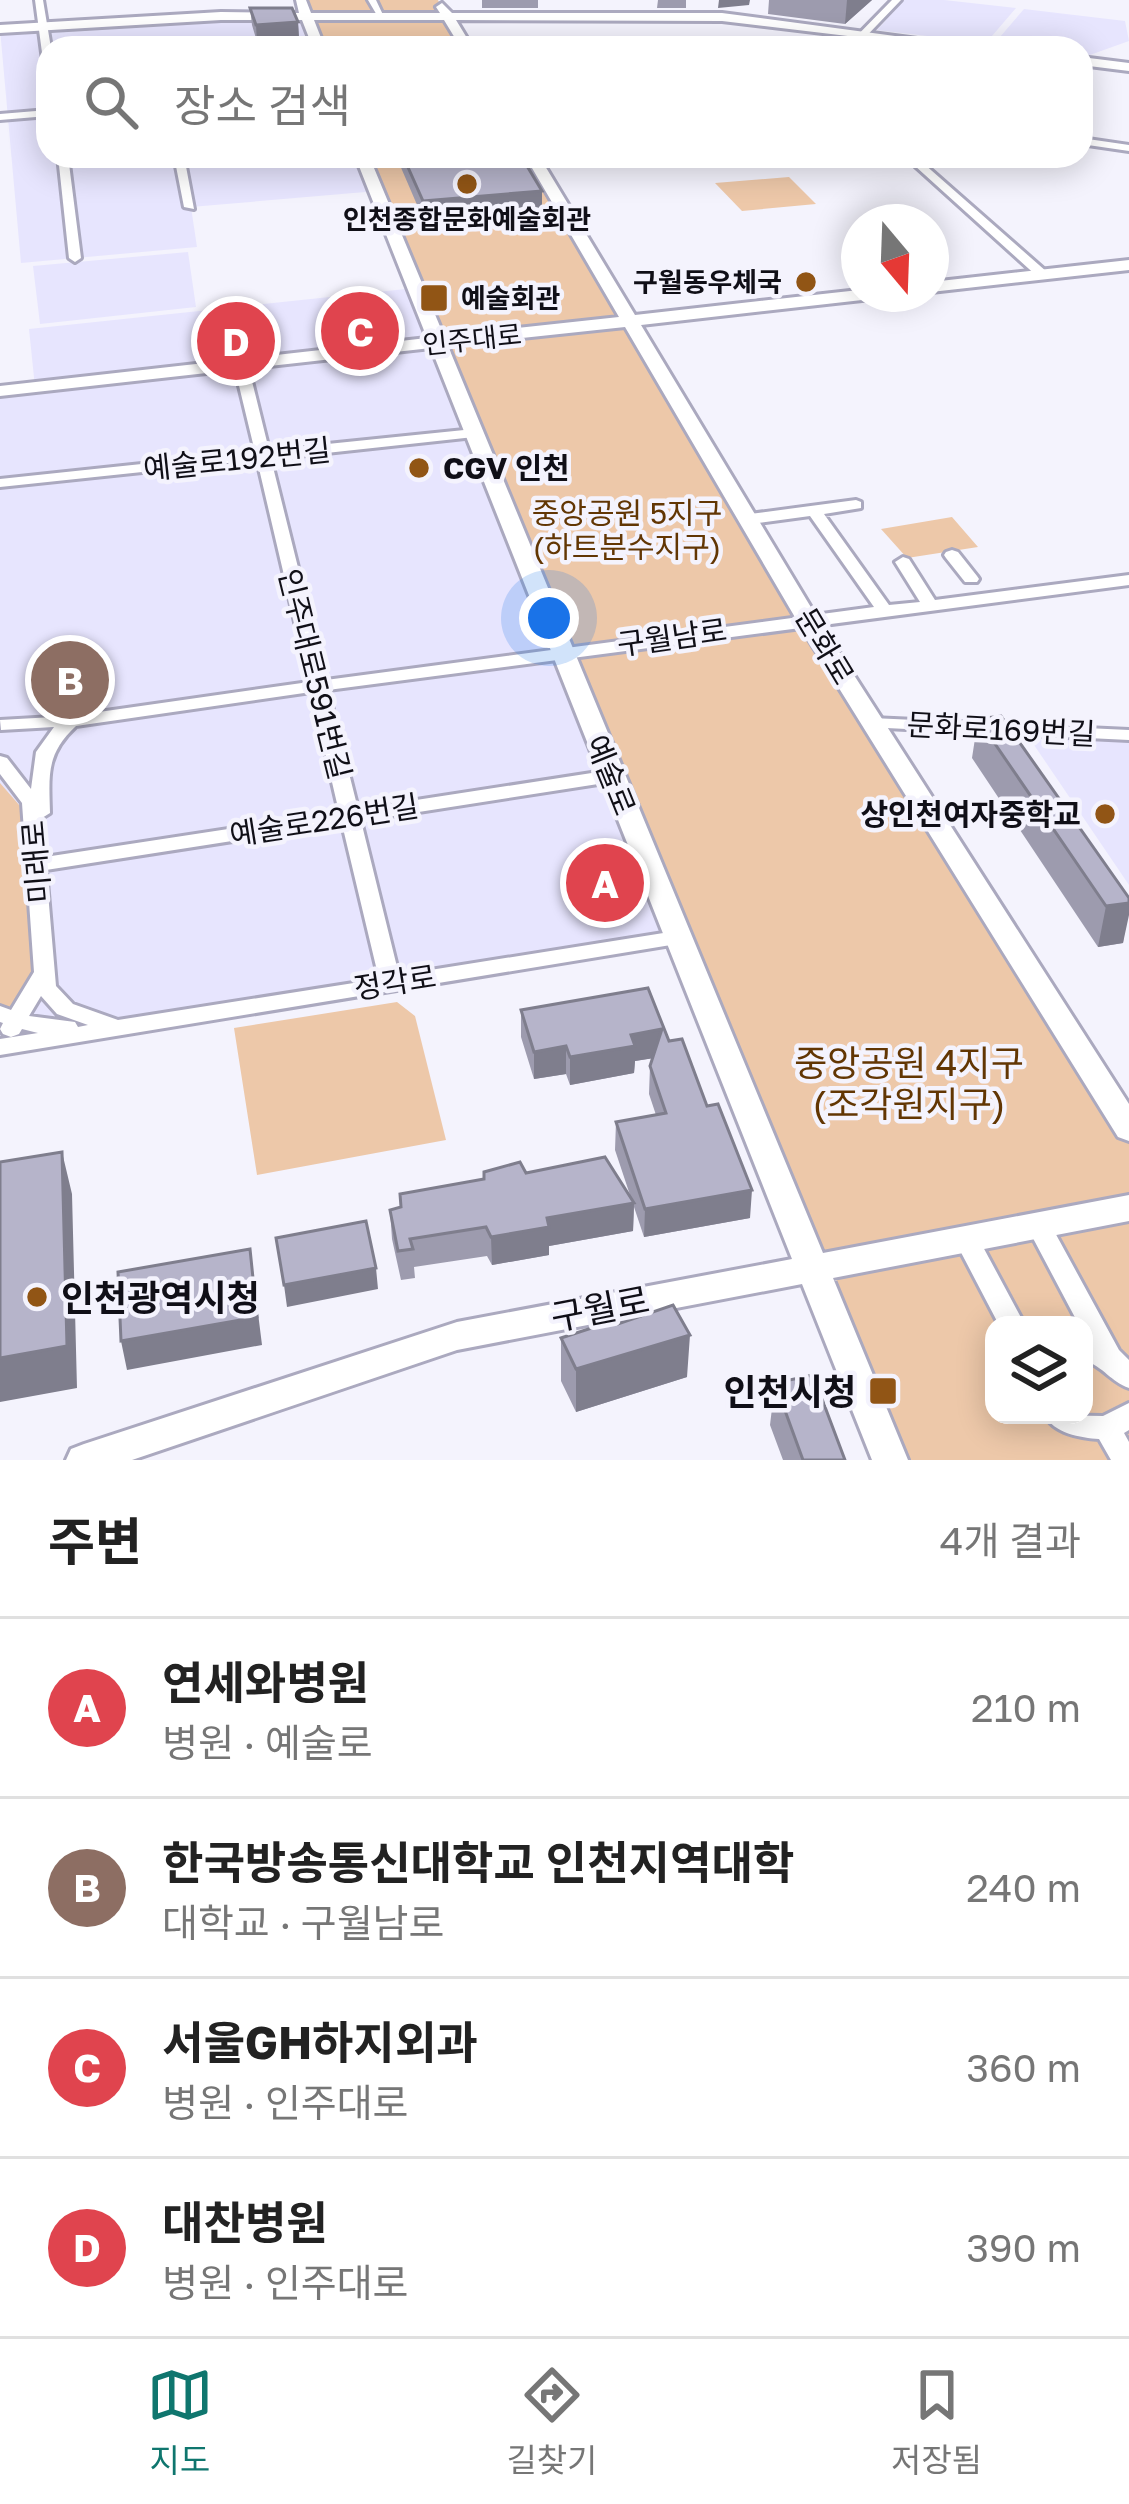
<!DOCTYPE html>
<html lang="ko">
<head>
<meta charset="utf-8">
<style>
  :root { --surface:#fff; --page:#f6f6f6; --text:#222; --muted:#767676; --line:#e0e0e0; --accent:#0f766e }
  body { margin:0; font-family:"Golos Text","Noto Sans KR",sans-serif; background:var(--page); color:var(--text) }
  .controls { position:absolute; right:36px; bottom:36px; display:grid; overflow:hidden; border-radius:24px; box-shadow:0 6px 30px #0003 }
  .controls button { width:108px; height:108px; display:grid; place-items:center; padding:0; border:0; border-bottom:3px solid var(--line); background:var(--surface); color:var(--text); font:60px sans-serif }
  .compass { position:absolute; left:841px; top:204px; width:108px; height:108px; border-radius:50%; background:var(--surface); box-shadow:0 6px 30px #0003; rotate:161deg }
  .you { position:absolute; left:549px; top:618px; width:42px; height:42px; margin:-30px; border:9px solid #fff; border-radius:50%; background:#1a73e8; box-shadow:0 0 0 18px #1a73e833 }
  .badge { display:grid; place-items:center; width:78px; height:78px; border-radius:50%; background:var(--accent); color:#fff; font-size:39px; font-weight:700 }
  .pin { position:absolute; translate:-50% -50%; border:6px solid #fff; box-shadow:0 3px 12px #0006 }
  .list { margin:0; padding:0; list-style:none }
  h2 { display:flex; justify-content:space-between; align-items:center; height:156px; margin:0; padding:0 48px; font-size:51px }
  h2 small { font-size:39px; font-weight:400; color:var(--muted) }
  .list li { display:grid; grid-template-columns:78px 1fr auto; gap:36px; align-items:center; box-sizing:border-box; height:180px; padding:0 48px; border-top:3px solid var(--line) }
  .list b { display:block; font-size:45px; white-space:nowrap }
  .list p { margin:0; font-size:39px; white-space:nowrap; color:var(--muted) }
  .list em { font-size:39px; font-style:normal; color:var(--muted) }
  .icon { flex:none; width:66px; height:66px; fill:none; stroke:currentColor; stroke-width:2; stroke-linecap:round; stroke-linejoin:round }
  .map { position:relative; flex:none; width:1129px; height:1460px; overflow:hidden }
  .search { position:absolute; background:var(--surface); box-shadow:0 6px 30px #0003; left:36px; right:36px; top:36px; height:132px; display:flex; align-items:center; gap:30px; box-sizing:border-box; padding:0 42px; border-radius:36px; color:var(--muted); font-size:45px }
  .sheet { height:876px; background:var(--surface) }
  nav { display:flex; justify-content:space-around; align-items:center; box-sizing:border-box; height:168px; border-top:3px solid var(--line); background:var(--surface); font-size:33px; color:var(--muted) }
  nav a { display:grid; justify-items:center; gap:6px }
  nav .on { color:var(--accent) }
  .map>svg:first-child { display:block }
</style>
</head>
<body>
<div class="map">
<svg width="1129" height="1460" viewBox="0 0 1129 1460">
  <rect width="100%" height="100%" fill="#f4f3fd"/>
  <path fill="#e7e5fe" d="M904 0H944L1016 8 986 43 877 30Z
    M1024 9 1125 21 1129 41 1087 56 1081 55V48L994 44Z
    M306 15 319 48H48V156H363L377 191 191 207 197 247 21 263 0 29Z
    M188 252 196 307 40 324 33 266Z
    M415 288 676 938 0 1047V392L35 387 29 329Z
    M1030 739 1129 742V885Z"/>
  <path fill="#edc8a9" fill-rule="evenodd" d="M300 0H438L463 48H319Z
    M363 156H528L799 617 754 625 790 622 815 632 1129 1129V1460H891L822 1299 851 1262 810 1269ZM994 1325H1084V1415H994Z
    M789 177 816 204 742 211 715 183Z
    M952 517 978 547 907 558 881 529Z
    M0 783 34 822 44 973 16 1021 0 1014Z
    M397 1002 415 1016 446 1140 257 1175 234 1028Z"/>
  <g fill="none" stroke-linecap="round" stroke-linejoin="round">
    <defs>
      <path id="minor" d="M35 0H43L51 48H48V63L43 60Z
        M368 0H376L384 17H378Z
        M892 0H901L855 48H845Z
        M48 110V116L0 120V114Z
        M1081 138 1129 145V151L1081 144Z
        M58 156H68L81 258 75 262 69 258Z
        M174 156H184L194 209 184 207Z
        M904 156H915L1047 272V278H1039Z
        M241 361 248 365 269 450 474 429 481 433 474 437 271 459 326 680 874 607 810 516 750 524 742 519 750 514 856 500 861 502V508L824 514 889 605 920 602 895 562 903 557 909 559 935 600 1129 575V585L328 690 358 809 611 770 620 776 611 782 361 821 399 975 676 931 683 933 686 938 683 943 0 1055V1039L38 1033 22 1029 19 1034 11 1037 3 1034 0 1029 3 1023 0 1022V1006L11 1010 34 972 22 803 0 774V756L7 758 31 789 36 752 54 727 1 730 0 720 71 716 309 682 257 460 0 487V479L255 452 234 365ZM311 692 339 812 45 857 42 818 50 813C49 774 46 754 76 726ZM342 824 379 979 118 1020 73 1004 56 986 46 870ZM41 996 57 1014 88 1025 78 1027 75 1022 29 1016Z
        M952 550 958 552 977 576 979 579 977 582H965L946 558 944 555 946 552Z
        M872 718 1129 730V740L866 727 863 723 866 719Z
        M1038 1215 1047 1218 1119 1350 1129 1360V1388C1111 1382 1104 1367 1084 1360V1338L1087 1339 1084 1325H1079L1026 1225 1029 1218Z
        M966 1229 975 1232 1025 1325H999L954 1239 957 1232Z
        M1129 1403V1430L1124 1433 1129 1442V1460H1111L1099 1439C1081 1438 1053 1433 1045 1415L1103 1416Z"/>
      <path id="major" d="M296 0H306L311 13H440L436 7 442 3 452 13H722L985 48H948L722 21 456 20 473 48H461L444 20H314L325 48H313L302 20H221L0 33V25L221 12 299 13Z
        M1081 57 1129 63V71L1081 65Z
        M355 156H369L444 336 619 317 525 156H539L635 315 859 290V294H879L871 299 641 325 818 619 1129 1104V1141L1118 1137 796 619 625 327 448 346 823 1253 1129 1195V1221L833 1278 908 1460H872L802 1284 457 1350 132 1460H66L71 1449 84 1444 457 1322 792 1259 431 348 0 396V386L427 338Z
        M1129 260V270L931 292V282Z"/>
    </defs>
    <use href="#minor" stroke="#aba9bf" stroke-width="6"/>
    <use href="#major" stroke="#aba9bf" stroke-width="6"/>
    <use href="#minor" fill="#fff" fill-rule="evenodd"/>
    <use href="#major" fill="#fff" fill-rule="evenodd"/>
  </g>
  <path fill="#9d9bae" d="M482 0H538V8H482Z
    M658 0H686V8H657Z
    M769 0H872L845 24 768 14Z
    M250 8 298 22 299 39 257 42 252 25Z
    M396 156H521L542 211 424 221Z
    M978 719 1129 898 1123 943 1098 947 972 758Z
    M521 1010 669 1041 750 1218 644 1237 634 1207 633 1231 549 1246V1255L492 1265 487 1256 414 1267 415 1278 401 1280 392 1239 390 1210 526 1173 631 1198 615 1150 616 1122 656 1115 649 1094 650 1066 653 1058 635 1061 634 1073 570 1085 566 1074 534 1079 521 1037Z
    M618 1324 687 1377 576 1412 561 1381V1338Z
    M775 1383 845 1460H783L770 1425Z"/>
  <path fill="#7f7e8d" d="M719 0H750L749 5 718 8Z
    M847 0H872L845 24Z
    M298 22 299 39 257 42 256 25Z
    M542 191V211L424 221 423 201Z
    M1129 903V915L1123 943 1098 947 1106 906Z
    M662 1029 661 1057 635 1061 634 1073 570 1085V1057L631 1035Z
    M566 1046V1074L534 1079V1052Z
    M62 1152 72 1194 77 1388 0 1402V1358Z
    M752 1190 750 1218 644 1237 645 1209Z
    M634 1203 633 1231 549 1246V1255L492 1265 491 1237 547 1218Z
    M250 1249 262 1345 127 1370 121 1341Z
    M376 1268 378 1289 287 1307 284 1285Z
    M690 1335 687 1377 576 1412V1369Z"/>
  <path fill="#b6b4ca" stroke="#7f7e8d" stroke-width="3" d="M250 8H292L298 22 256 25Z
    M403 156H521L542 191 423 201Z
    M1001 716 1129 898V903L1106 906 978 719Z
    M648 988 669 1041 682 1039 707 1106 718 1104 752 1190 645 1209 616 1122 666 1113 650 1066 662 1029 631 1035 635 1046 570 1057 566 1046 534 1052 521 1010Z
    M62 1152 67 1346 0 1358V1162Z
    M605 1157 634 1203 547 1218 549 1227 491 1237 486 1227 410 1239 413 1249 398 1251 390 1210 401 1207 400 1194 484 1179V1172L520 1162 526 1173Z
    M366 1221 376 1268 284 1285 276 1238Z
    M250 1249 257 1317 121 1341 118 1272Z
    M673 1305 690 1335 576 1369 561 1338 616 1320 618 1324Z
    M813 1375 845 1460H803L775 1383Z"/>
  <g fill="#915515" stroke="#f4f3fd" stroke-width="4.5">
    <circle cx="467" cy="184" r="12"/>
    <circle cx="806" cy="282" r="12"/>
    <rect x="419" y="283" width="30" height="30" rx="6"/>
    <circle cx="419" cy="468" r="12"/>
    <circle cx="1105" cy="814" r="12"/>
    <circle cx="37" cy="1297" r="12"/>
    <rect x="868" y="1376" width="30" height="30" rx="6"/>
  </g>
  <g text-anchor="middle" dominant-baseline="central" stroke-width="9" stroke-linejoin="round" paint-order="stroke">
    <g font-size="27" font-weight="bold" fill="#100f17" stroke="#f4f3fd">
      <text x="467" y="219">인천종합문화예술회관</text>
      <text x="782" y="282" text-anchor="end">구월동우체국</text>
      <text x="461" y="298" text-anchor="start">예술회관</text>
    </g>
    <g font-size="27" fill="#100f17" stroke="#f4f3fd">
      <text transform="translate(472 339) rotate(-6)">인주대로</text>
    </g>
    <g font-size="30" fill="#100f17" stroke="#f4f3fd">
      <text transform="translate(237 459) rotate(-6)">예술로192번길</text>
      <text transform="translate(672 637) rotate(-8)">구월남로</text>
      <text transform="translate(825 646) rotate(59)">문화로</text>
      <text transform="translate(315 674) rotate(76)">인주대로591번길</text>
      <text transform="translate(1001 729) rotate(3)">문화로169번길</text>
      <text transform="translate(611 775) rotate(68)">예술로</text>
      <text transform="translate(324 820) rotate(-9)">예술로226번길</text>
      <text transform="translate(36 862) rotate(-95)">미래로</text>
      <text transform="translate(395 982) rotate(-9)">정각로</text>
    </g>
    <g font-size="30" font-weight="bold" fill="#100f17" stroke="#f4f3fd" text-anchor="start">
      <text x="443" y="468">CGV 인천</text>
      <text x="1081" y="814" text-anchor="end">상인천여자중학교</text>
    </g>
    <g font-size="30" fill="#623603" stroke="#f4f3fd">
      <text x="627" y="513">중앙공원 5지구<tspan x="627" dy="34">(하트분수지구)</tspan></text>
    </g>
    <g font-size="36" fill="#623603" stroke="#f4f3fd">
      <text x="909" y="1062">중앙공원 4지구<tspan x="909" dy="41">(조각원지구)</tspan></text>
    </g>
    <g font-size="36" font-weight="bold" fill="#100f17" stroke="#f4f3fd" text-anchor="start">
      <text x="61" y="1297">인천광역시청</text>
      <text x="856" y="1391" text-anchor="end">인천시청</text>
    </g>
    <g font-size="36" fill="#100f17" stroke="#f4f3fd">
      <text transform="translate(600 1308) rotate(-11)">구월로</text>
    </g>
  </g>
</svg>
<div class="controls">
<button><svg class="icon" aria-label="layers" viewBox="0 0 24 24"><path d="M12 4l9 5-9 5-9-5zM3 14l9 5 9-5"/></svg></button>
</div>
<svg class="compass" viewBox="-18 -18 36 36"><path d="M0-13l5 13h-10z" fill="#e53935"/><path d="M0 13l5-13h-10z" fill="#767676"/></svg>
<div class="you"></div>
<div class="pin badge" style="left:605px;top:883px;background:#e0444e">A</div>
<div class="pin badge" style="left:70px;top:680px;background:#8d6e63">B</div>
<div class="pin badge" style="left:360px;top:331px;background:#e0444e">C</div>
<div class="pin badge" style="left:236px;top:341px;background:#e0444e">D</div>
<div class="search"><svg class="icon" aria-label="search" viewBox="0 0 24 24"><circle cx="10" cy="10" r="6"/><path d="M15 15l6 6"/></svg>장소 검색</div>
</div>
<section class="sheet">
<h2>주변<small>4개 결과</small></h2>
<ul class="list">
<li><span class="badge" style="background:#e0444e">A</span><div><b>연세와병원</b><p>병원 · 예술로</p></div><em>210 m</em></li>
<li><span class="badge" style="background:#8d6e63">B</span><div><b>한국방송통신대학교 인천지역대학</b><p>대학교 · 구월남로</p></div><em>240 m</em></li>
<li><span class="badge" style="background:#e0444e">C</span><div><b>서울GH하지외과</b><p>병원 · 인주대로</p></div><em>360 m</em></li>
<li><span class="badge" style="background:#e0444e">D</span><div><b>대찬병원</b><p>병원 · 인주대로</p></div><em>390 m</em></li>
</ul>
</section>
<nav>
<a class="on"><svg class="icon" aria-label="map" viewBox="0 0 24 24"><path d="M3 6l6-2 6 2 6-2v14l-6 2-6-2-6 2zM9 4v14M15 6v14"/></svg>지도</a>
<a><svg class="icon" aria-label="directions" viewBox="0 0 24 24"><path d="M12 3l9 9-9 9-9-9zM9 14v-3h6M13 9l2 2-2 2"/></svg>길찾기</a>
<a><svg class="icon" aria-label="saved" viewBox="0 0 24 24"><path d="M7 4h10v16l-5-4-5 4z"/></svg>저장됨</a>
</nav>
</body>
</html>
